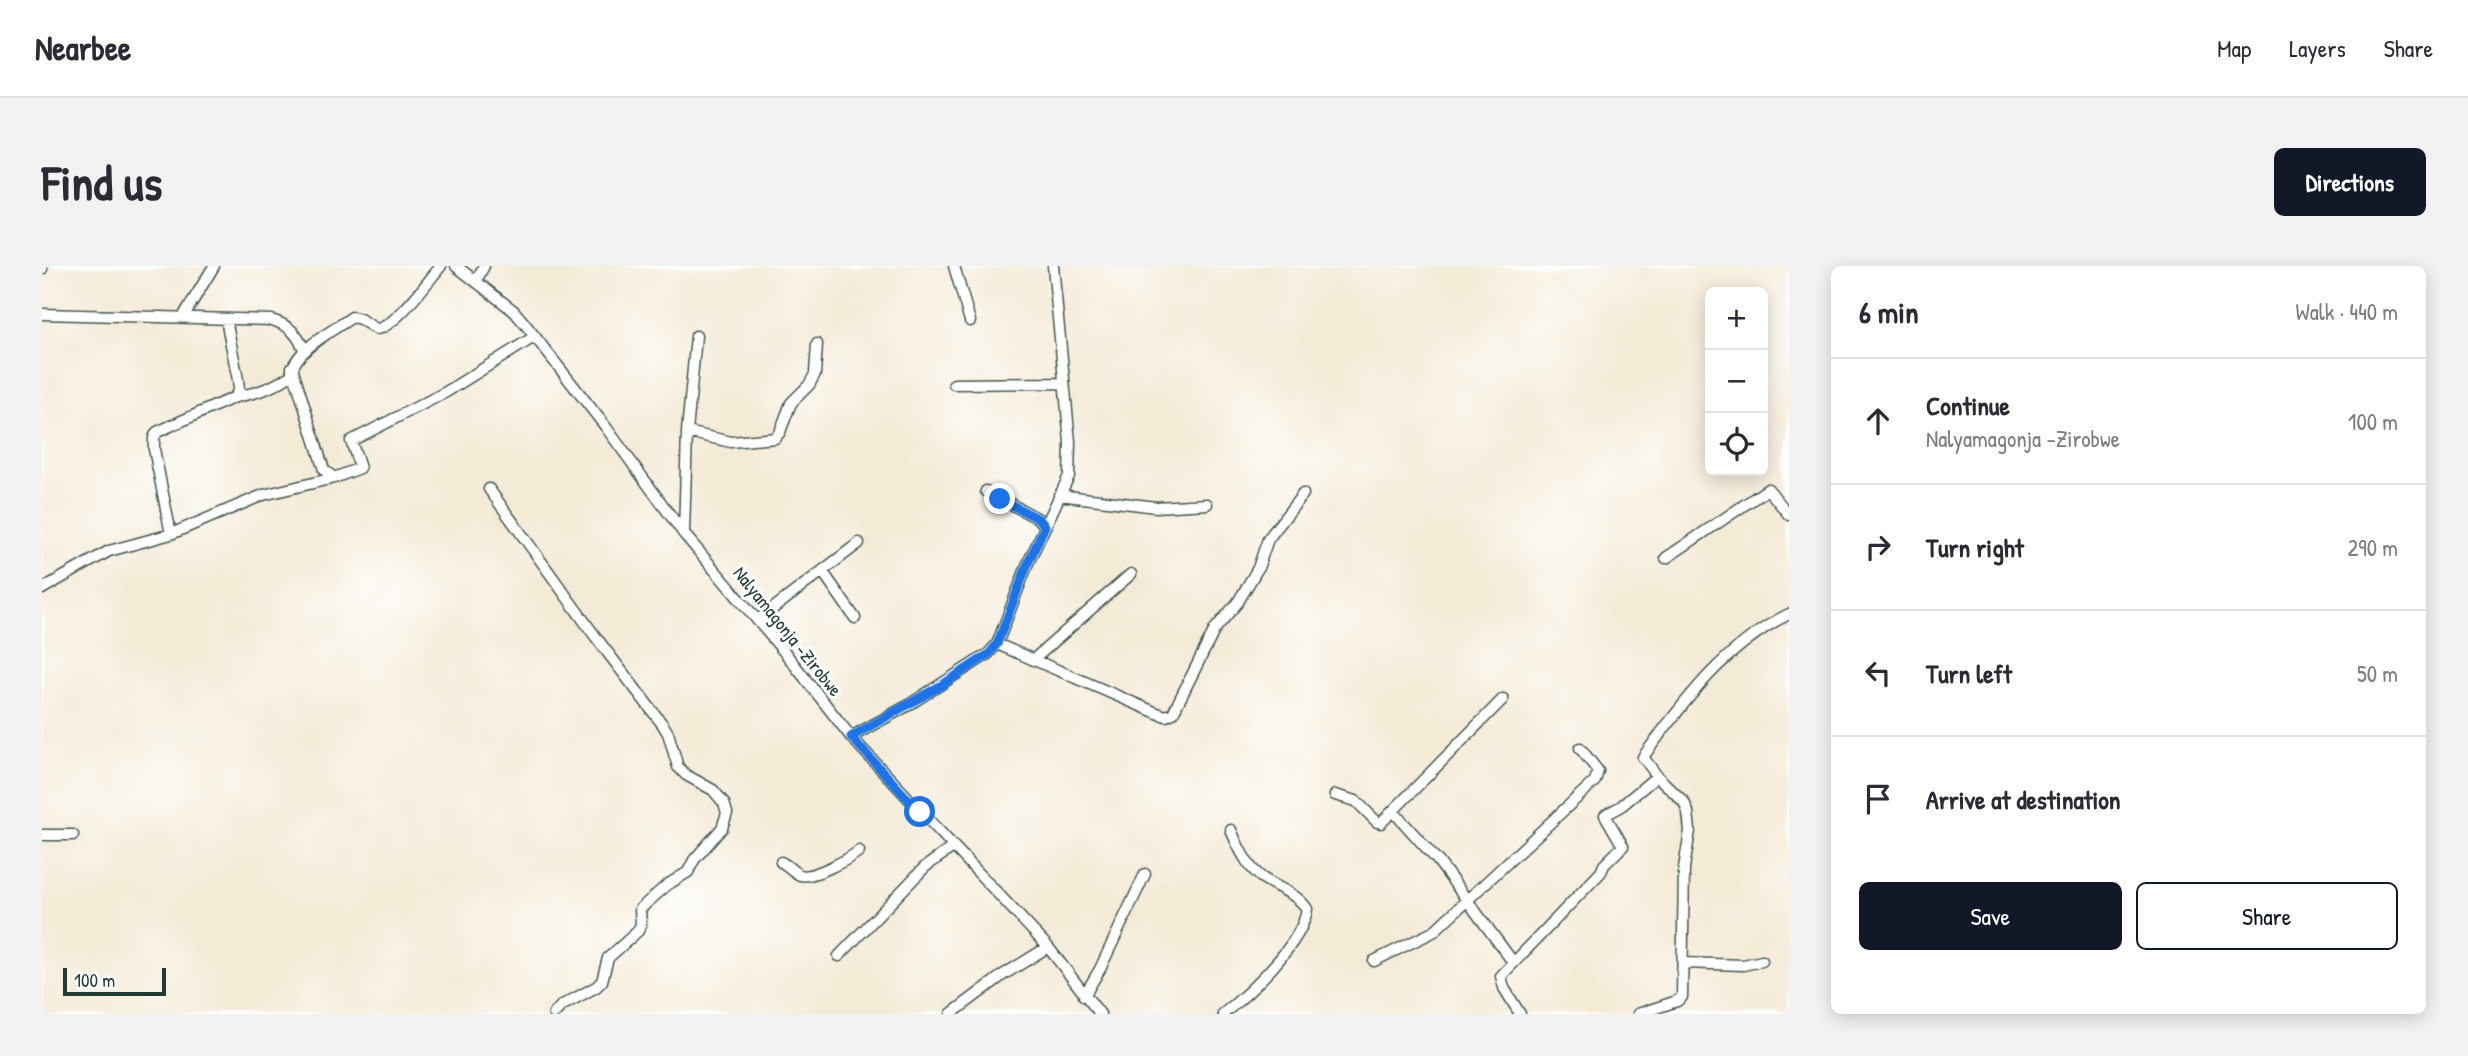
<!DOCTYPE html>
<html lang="en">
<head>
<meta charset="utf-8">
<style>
  :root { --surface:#fff; --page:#f2f2f3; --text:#2b2b33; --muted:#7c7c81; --line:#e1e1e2; --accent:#111827 }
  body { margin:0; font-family:"Patrick Hand",sans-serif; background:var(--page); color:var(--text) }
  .controls { position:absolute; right:21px; top:21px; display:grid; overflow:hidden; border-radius:10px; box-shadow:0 4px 18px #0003 }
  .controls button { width:63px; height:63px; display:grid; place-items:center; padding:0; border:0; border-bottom:2px solid var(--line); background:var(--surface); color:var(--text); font:35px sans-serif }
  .scale { position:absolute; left:21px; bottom:18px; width:103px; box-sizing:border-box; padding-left:7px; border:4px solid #1f3d34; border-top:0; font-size:19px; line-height:24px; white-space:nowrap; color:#1f3d34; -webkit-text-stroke:5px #fff; paint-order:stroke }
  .stop { position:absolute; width:21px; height:21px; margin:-16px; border:5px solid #1a73e8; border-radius:50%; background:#fff }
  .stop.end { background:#1a73e8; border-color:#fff; box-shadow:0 2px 7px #0008 }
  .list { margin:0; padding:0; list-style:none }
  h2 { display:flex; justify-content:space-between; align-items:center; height:91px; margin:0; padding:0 28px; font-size:30px }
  h2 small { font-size:23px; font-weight:400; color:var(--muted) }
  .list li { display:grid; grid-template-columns:46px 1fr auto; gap:21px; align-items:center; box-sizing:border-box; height:126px; padding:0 28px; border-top:2px solid var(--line) }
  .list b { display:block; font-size:26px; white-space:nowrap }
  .list p { margin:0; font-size:23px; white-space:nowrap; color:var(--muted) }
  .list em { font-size:23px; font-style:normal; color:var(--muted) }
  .actions { display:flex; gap:14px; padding:21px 28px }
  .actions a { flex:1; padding:16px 0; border:2px solid var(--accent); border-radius:10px; text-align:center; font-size:24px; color:var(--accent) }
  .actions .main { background:var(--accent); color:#fff }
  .icon { flex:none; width:38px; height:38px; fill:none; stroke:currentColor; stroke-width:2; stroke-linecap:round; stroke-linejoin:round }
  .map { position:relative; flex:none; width:1747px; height:748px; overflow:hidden; border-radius:10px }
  header { display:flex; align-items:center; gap:42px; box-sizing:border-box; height:98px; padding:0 35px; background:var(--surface); border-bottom:2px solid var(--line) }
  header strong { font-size:33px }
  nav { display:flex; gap:38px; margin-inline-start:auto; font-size:24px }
  .intro { display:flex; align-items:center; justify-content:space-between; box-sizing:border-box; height:168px; padding:0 42px }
  h1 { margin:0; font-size:49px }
  .button { padding:18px 32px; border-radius:10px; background:var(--accent); color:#fff; font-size:24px; font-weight:700 }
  main { display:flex; gap:42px; padding:0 42px }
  aside { flex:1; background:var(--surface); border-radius:10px; box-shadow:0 4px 18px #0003 }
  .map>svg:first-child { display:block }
</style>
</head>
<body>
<header>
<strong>Nearbee</strong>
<nav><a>Map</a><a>Layers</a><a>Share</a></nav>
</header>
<div class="intro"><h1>Find us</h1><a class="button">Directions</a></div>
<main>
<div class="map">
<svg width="1747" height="748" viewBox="0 0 1747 748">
  <rect width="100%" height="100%" fill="#fff"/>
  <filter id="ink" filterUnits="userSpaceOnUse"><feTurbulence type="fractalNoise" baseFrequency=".0143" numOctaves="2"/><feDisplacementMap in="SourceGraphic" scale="14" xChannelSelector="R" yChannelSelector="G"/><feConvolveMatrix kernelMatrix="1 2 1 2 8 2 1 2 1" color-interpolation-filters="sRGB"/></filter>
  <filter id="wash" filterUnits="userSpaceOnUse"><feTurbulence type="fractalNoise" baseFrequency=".00686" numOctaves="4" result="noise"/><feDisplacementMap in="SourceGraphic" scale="28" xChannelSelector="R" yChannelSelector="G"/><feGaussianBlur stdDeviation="1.57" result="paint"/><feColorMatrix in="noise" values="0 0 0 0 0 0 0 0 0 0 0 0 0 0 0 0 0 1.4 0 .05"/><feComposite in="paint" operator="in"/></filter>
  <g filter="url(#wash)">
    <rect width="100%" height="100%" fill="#f4ebd7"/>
  </g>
  <g filter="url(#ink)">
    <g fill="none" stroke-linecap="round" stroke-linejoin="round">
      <defs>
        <path id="minor" d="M414 0 472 45 483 58 563 160 642 268 744 388 809 471 1006 681 1058 748
          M912 0 928 55
          M0 3V0
          M434 15 442 0
          M0 48 229 54C248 59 255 68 263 85
          M141 51 172 0
          M250 101 282 204 292 212 318 202 309 175 404 126 492 71
          M912 118 1021 117
          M193 131C215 127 231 122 249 109 251 84 291 65 310 51L318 53 334 63C353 62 386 15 399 0
          M645 166 689 176 733 172 738 166 749 137 767 119 773 108 775 78
          M447 223 553 370 621 459 626 467 636 501 644 509 671 524 682 537 685 547 680 562 652 594 646 606 625 619 598 643 599 659 596 665 566 692 560 715 554 721 519 740 512 748
          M944 225 997 253 1003 260
          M1017 229 1114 241 1165 238
          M642 267 645 166 654 70
          M129 268 112 183V172L115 166 193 131 197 123 196 114 184 53
          M1624 292 1726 223 1747 249
          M781 306 813 352
          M0 323 67 285 129 268 221 229 292 212
          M716 354 817 277
          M955 378 1115 447 1124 450 1131 447 1173 363 1196 336 1216 302 1226 273 1261 228
          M991 394 1089 308
          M809 471 865 440 946 388 955 378 986 297 1027 210 1028 176 1011 0
          M1293 529 1314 535 1335 556 1339 557 1461 433
          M1351 545 1396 595 1471 696
          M0 569H31
          M739 596C746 599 751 606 758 609 770 613 807 593 817 585
          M797 690 883 601 911 581
          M1332 695 1391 666 1553 515 1556 505 1538 482
          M1641 697 1701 699 1720 695
          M1042 730 1058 703 1103 608
          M909 748 961 709 1006 681
          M1181 748C1207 727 1261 677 1265 643 1255 627 1234 622 1219 611 1204 599 1197 582 1189 564
          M1478 748 1462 722 1459 710 1559 606 1562 599 1581 580 1563 549 1578 541 1615 510
          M1596 748 1635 735 1640 731 1642 602 1648 565 1646 546 1642 536 1615 510 1601 491C1642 435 1684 379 1747 348"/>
      </defs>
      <use href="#minor" stroke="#3f574c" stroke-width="13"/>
      <use href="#minor" stroke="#fff" stroke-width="10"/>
    </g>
  </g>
  <g fill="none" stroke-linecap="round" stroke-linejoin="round" filter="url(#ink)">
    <path stroke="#1a73e8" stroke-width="9" d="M878 546 809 471 900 419 947 388 955 378 986 297 1003 260 997 253 958 233"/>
  </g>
  <g text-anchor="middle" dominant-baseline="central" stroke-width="6" stroke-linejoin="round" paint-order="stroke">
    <g font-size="19" fill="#1f3d34" stroke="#fff">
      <text transform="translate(746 365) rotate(51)">Nalyamagonja -Zirobwe</text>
    </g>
  </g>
</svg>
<div class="controls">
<button>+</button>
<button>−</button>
<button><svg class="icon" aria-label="locate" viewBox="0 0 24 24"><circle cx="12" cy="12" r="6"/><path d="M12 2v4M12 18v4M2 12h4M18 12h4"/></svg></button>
</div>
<div class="scale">100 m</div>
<div class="stop" style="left:878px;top:546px"></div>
<div class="stop end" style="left:958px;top:233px"></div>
</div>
<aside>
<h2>6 min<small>Walk · 440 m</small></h2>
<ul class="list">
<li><svg class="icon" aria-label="ahead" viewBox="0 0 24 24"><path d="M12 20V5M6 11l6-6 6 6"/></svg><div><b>Continue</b><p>Nalyamagonja -Zirobwe</p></div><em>100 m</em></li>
<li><svg class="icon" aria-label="right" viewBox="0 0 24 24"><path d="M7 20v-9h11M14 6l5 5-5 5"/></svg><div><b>Turn right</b></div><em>290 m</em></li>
<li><svg class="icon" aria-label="left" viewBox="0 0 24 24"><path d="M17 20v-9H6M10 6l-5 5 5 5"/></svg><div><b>Turn left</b></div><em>50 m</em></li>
<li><svg class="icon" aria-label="arrive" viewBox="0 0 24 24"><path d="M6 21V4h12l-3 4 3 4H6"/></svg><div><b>Arrive at destination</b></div></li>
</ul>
<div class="actions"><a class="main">Save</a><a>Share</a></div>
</aside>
</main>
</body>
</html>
